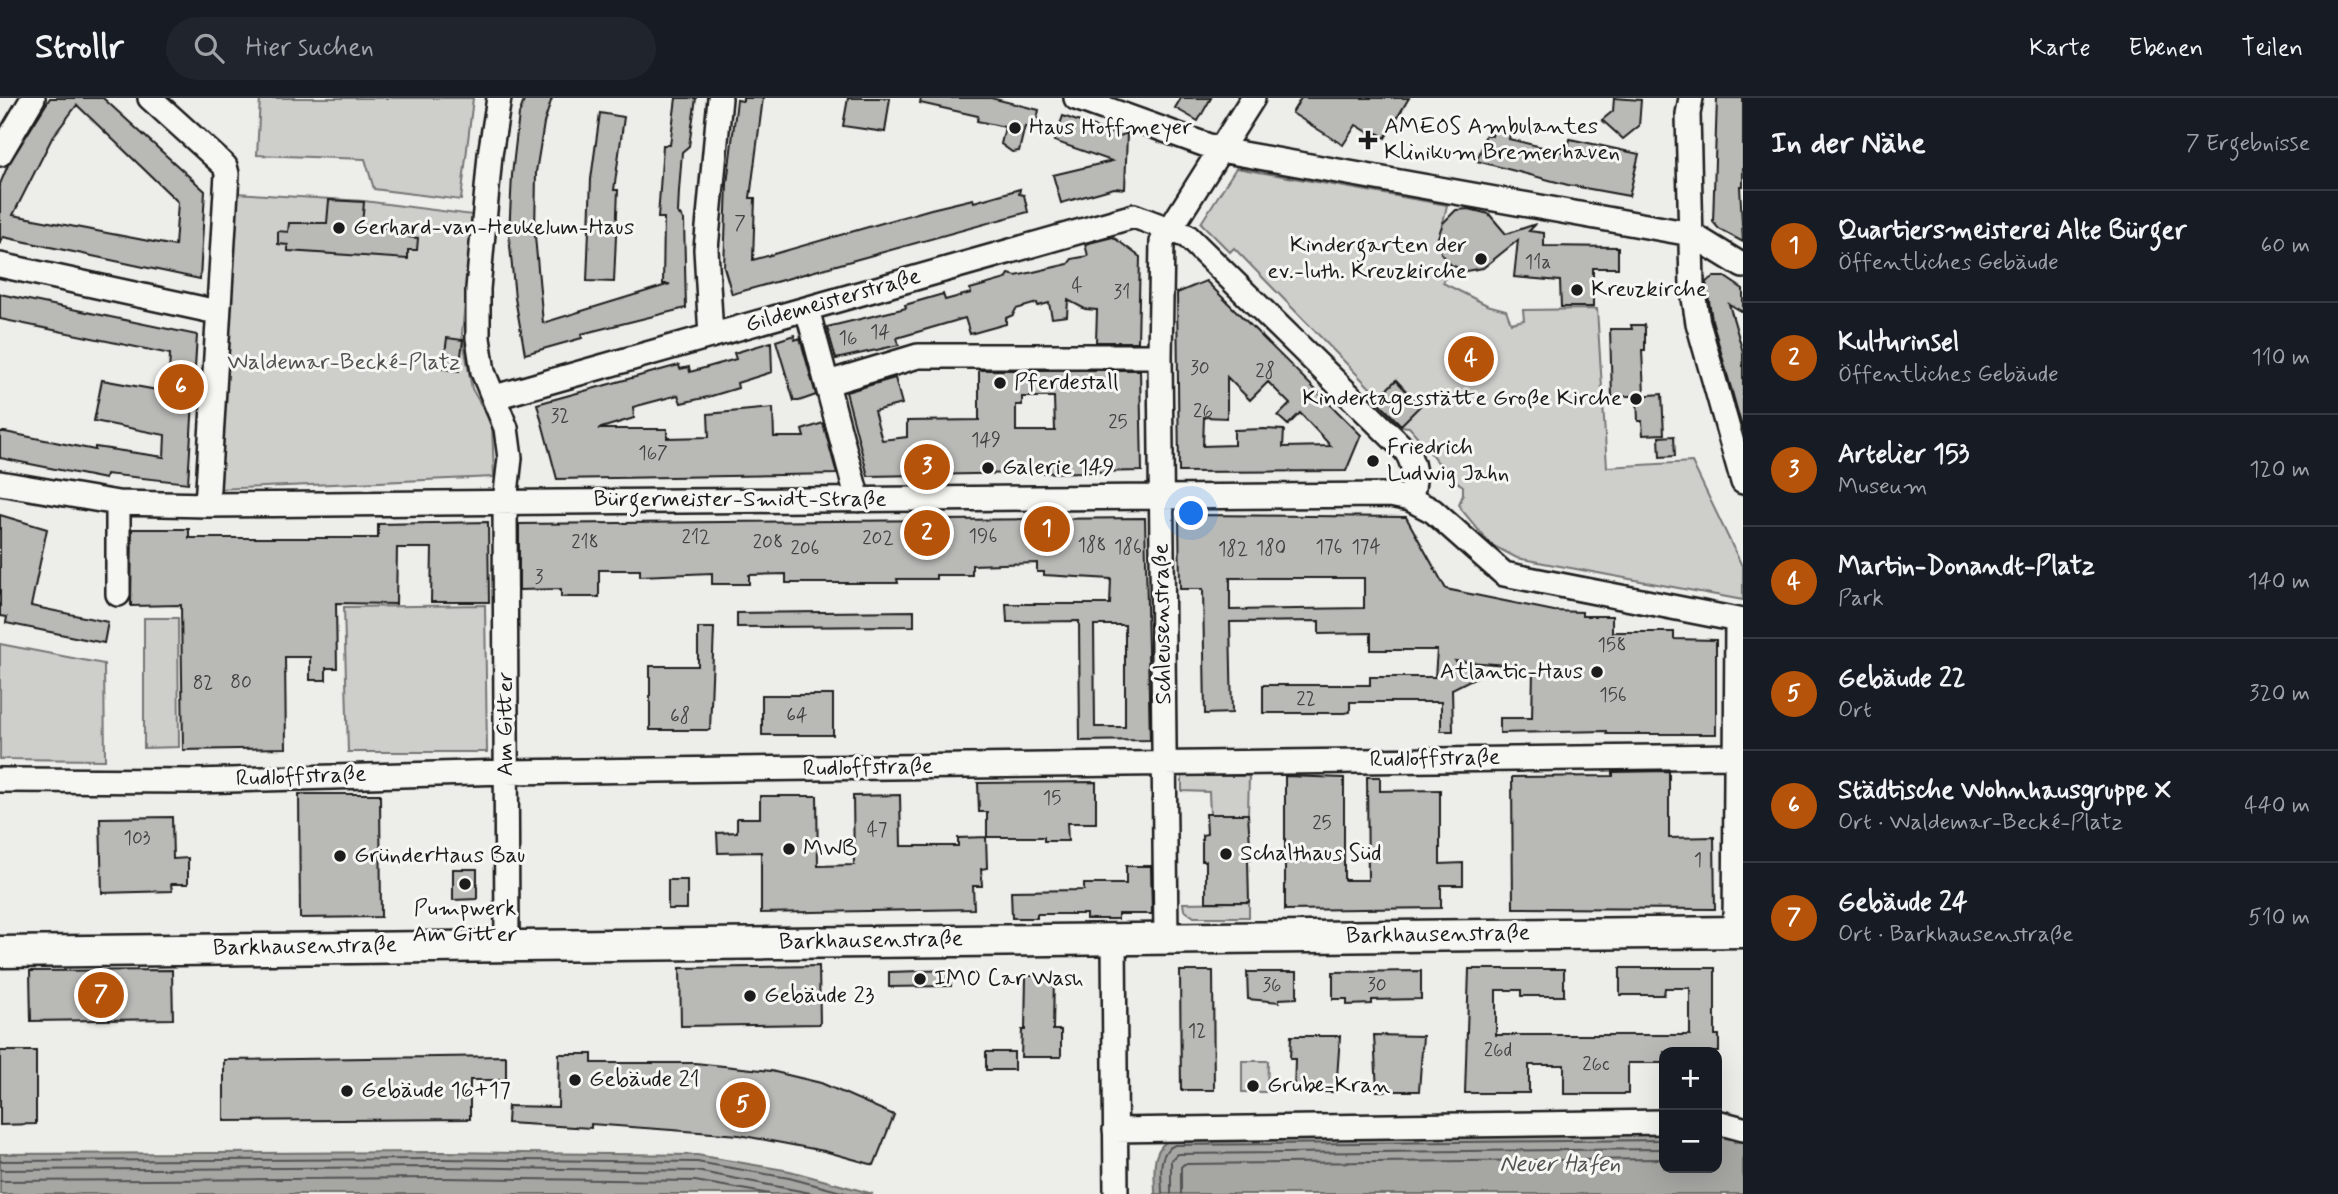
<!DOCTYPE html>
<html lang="de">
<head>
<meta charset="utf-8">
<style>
  :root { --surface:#171b24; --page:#20242c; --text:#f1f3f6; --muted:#9ea1a6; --line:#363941; --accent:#b45309 }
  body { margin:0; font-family:Mynerve,sans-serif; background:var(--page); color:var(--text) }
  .controls { position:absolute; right:21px; bottom:21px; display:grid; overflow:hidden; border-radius:14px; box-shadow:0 7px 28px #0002 }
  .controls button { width:63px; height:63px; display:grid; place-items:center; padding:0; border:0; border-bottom:2px solid var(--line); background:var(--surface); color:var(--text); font:35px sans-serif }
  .you { position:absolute; left:1192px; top:416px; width:24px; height:24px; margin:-18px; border:5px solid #fff; border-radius:50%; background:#1a73e8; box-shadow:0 0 0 10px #1a73e833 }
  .badge { display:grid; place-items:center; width:46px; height:46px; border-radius:50%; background:var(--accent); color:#fff; font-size:23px; font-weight:700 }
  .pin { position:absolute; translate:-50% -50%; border:4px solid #fff; box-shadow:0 2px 7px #0006 }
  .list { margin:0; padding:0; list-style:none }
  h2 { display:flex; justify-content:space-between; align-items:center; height:91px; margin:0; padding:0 28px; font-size:30px }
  h2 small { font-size:23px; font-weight:400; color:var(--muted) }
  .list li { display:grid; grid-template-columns:46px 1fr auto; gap:21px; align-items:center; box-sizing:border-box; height:112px; padding:0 28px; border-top:2px solid var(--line) }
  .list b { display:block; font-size:26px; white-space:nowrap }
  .list p { margin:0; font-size:23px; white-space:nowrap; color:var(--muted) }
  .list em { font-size:23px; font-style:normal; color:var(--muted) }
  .icon { flex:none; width:38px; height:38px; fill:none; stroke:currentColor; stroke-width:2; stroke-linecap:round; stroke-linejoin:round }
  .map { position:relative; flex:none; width:1743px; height:1096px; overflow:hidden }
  header { display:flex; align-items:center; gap:42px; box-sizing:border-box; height:98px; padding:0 35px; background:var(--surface); border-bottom:2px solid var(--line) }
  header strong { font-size:33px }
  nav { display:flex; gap:38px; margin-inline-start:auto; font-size:24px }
  .search { width:490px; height:63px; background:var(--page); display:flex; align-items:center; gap:18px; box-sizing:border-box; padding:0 24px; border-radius:38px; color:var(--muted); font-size:26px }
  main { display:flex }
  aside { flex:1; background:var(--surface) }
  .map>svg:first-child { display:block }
</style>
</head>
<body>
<header>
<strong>Strollr</strong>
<div class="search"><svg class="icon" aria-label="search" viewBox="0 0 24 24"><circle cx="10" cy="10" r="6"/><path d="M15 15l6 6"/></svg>Hier suchen</div>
<nav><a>Karte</a><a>Ebenen</a><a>Teilen</a></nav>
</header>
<main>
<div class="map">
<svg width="1743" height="1096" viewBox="0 0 1743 1096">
  <rect width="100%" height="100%" fill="#edede9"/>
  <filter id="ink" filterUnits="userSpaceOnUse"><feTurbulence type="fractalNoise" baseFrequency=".0143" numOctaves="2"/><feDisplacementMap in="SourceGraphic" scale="14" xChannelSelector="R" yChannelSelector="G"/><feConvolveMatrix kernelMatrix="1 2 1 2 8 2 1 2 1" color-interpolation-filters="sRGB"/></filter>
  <g filter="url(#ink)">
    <path fill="#cececb" stroke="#757574" stroke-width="2" d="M260 0H473L461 102 374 91 365 61 257 57Z
      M1236 70 1447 107C1442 134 1432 144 1451 167L1443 185 1487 207 1506 212 1511 225 1524 222 1523 212 1597 211 1607 369 1692 364 1743 470V502L1517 460 1490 446 1461 411 1459 406 1463 397V388C1442 375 1426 347 1409 329L1401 328 1374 300 1377 297 1234 150 1230 154 1201 125Z
      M235 95 364 103 473 117 462 236 472 291 492 326 494 379 215 391Z
      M485 507 487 654H348L344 509Z
      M144 520H178L179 649 144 650Z
      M0 546 104 566 105 662 0 661Z
      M1182 678H1249L1248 716H1210L1209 694 1182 693Z
      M1249 804V819H1194L1184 812 1183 805Z
      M1242 963H1268L1267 994H1242Z"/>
    <path fill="#a6a6a3" stroke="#6f6f6d" stroke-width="2" d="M1717 1034H1734V1044H1743V1096H1155C1155 1075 1149 1050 1173 1040L1664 1035V1070H1717Z
      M441 1054 697 1057 790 1073 873 1096H0V1056Z"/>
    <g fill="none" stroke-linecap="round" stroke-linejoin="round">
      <path stroke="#535352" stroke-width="2" d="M0 1063 441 1061 697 1064 789 1080 849 1096
        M0 1072 441 1069 696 1073 816 1096
        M0 1083 441 1080 695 1083 770 1096
        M1162 1096C1162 1079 1156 1054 1175 1047L1664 1042
        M1171 1096V1062L1177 1056 1664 1051
        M1181 1096V1069L1184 1066 1664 1061"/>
    </g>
    <path fill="#b9b9b6" stroke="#1c1c1c" stroke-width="2" fill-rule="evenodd" d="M50 0H103L205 93 200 181 3 139 0 146V86L8 67ZM77 7 178 104 175 148 13 117 52 40Z
      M525 0H552L544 25 536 74 535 138 543 225 670 186H663L664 120H658L663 47H670L676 0H696L689 48 682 54 679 93 678 115 684 122 686 210 581 236 582 240 525 256 515 200 509 137 512 77 519 16Z
      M743 0H763L750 100H755L753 162 931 111 973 101 974 104 1020 91 1019 96 1024 97 1028 114 732 196 724 169 727 86 737 2 743 3Z
      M848 0H890L885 34 843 28Z
      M921 0H991L1039 12 1035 31 1025 28 1019 53 1012 54 1001 46 1005 29 977 23 978 18 920 5Z
      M1181 0H1211L1198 23 1175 10Z
      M1301 0H1409L1385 40 1378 35 1376 39 1356 27 1343 47 1292 15Z
      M1614 0 1641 2 1639 28 1623 41 1602 22 1613 13Z
      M1717 0H1743V88H1740L1743 144 1719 131 1713 124Z
      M600 15 624 19 614 92H618L614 184 587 183 591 81Z
      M1063 18 1120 38 1127 35 1125 91 1114 90 1061 105 1053 77 1112 63 1054 43Z
      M1495 27 1511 32 1509 41 1567 55 1570 41 1639 56 1629 98 1568 87 1477 63 1486 36 1492 38Z
      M329 102 364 104 362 127 410 133 409 139 418 140 417 152H408V161L288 153V147L278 146V133L288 134 289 125H327Z
      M1469 111 1489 116 1506 136 1536 126 1529 133 1544 135V148L1618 149V170H1593V209H1561L1560 183 1514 179 1518 142 1483 170 1466 173 1451 167 1441 155 1438 139 1443 125 1456 112Z
      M1113 139 1140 159 1138 244H1096L1097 212 1085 211 1068 202 1067 218 1052 220 1049 205 1038 208 1037 205 1016 211 1013 217 1006 220V226L970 236 965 220 897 240 899 247 836 261 827 229 906 210 905 207 943 196 945 202 971 195 970 191 1006 181 1009 176 1016 178 1068 166 1072 161 1088 158 1085 146Z
      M1714 179H1725L1743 191V214L1729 206 1743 254V333L1712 222 1706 184Z
      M1206 183 1361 337 1346 373 1179 374 1177 195ZM1227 279 1250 302 1268 284 1290 306 1278 318 1288 327 1300 315 1331 348 1283 349 1284 332 1264 331 1234 332V347L1203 348 1204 319 1227 320Z
      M0 196 197 237 188 385 106 376 105 381 0 360V334H5L95 352V349L164 359 165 337 94 323 102 282 168 294 170 256 0 221Z
      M1631 227H1644L1645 230V252H1642L1644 297 1612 299 1610 231H1632Z
      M794 237 795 242 800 240 816 297 799 303H794L776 243Z
      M447 240 463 242 459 273 443 271Z
      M771 244 772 274 737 285 738 290 708 299 681 305 678 297 633 309 634 320 598 331H667V340L709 339 708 316 773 310 774 339H804L802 332 823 325 837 376 557 381 537 306 679 267 680 271 689 269 690 274 736 261 734 255Z
      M979 272H1140L1142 373 868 378 846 294 895 280 902 306 874 313 882 342 907 339V323L979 322ZM1022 299H1054L1055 333H1016V307H1022Z
      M1396 282 1420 308 1401 327 1376 302Z
      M1662 296 1664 336 1643 337 1642 323H1638L1637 298Z
      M1674 338 1675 358 1660 359 1659 339Z
      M0 417 47 431 31 508 108 524 104 545 6 525 7 519 0 518Z
      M1197 417 1406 419 1446 491 1554 513 1582 514V518H1612V534H1674V541L1716 542V636H1607V633L1500 635V620H1532L1533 573H1519V568L1456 563 1476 579 1452 591 1453 633H1441V604H1350V614L1344 615H1263V587H1370V579H1435L1437 552H1371V535L1319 536V523L1230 524 1232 615 1205 616 1203 491H1180L1179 420H1197ZM1230 480H1364V510L1230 512Z
      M1145 420 1150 642 1080 643 1079 523 1007 524 1006 506H1110L1111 481 1044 477V474H1037V465L972 467V477H936V481H897L898 485H786V476L749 477V486H712V475L640 478V472H599V499H561V491L519 492V426ZM1094 527H1125V629H1095Z
      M488 424 489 504H431L432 450H397L396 506 336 505 337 570H326V582H310V559H285L286 650 183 652 181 507 131 508 132 431H189V440H378V426Z
      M914 513V528L737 529V515Z
      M698 530H714L710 632H650V568H698Z
      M762 597H833V637H762Z
      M1669 673V740L1714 739 1715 811 1513 810 1512 679 1613 678V674Z
      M1285 678 1344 680V782H1368L1367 679H1380V693L1440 692V766L1463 765V787H1441V810L1285 812Z
      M1096 684V725H1067L1068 743H1044V739H987V714H979L978 685Z
      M299 696H380L381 819 300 820Z
      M900 697 901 748H958V740L986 739 987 770 981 771 982 788H973L974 811 761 815V754L718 755 717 735 737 734V720H760V698H817L818 768 854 767 853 698Z
      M1206 716H1248L1251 762H1248L1249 804H1206V763H1202V737L1207 736Z
      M172 719 173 761 188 760V786H171L172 793 102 795 100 720Z
      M1126 768H1151L1152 816H1118V821H1086V816H1037V820H1012L1011 793 1084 792V786H1126Z
      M453 771H477V801L453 802Z
      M668 782H687V811H668Z
      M819 868 820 926 681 928 680 870Z
      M1620 870H1715V937H1719V954H1664V965H1628V996H1564V967H1529V995H1465L1469 871H1564V898H1521V892H1496V937H1690V890H1665L1664 897H1620Z
      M172 872 173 921 31 923 30 873Z
      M951 872V888L889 889V874Z
      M1180 873H1213L1214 992H1181Z
      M1421 873V901L1372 902V906L1347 907V901H1333V874Z
      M1247 874H1297V900L1279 901V904L1248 901Z
      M1026 878H1054L1053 932H1061V959H1021L1022 932H1025Z
      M1374 937 1423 938 1419 993H1377Z
      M1291 938H1340L1336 994H1294L1295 961H1290Z
      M0 953H36V1026L0 1027Z
      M986 954H1014V972H986Z
      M559 956H592V965H695L771 973 821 985 894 1017 874 1067 824 1053 739 1037 591 1026V1030L507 1025 508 1008 558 1009Z
      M506 958V982H470V1021L224 1023V962Z"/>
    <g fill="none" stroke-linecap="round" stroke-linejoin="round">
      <defs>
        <path id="minor" d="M150 0 225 68 227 76 207 407
          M499 0 490 57 478 191V240L483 274 506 330 510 360 505 404 507 847
          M1076 0 1220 52 1691 136 1743 168
          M1691 0 1688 16 1692 188 1698 225 1743 384
          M0 56 33 0
          M0 167 217 214
          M807 211 858 402
          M711 238 706 151 720 0
          M828 285 918 258H1160
          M495 299 1134 118 1187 138 1406 353C1416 368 1416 384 1410 401
          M0 385 118 405 207 407 1390 397 1410 401 1433 413 1504 476 1743 523
          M118 405V496
          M0 682 196 683 506 674 1736 658
          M1735 834 1737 522
          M1114 840 1116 1096
          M1166 840 1160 258 1162 144 1253 0
          M1717 1024 1743 1031
          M1115 1032 1664 1024"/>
        <path id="major" d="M0 854 1743 834"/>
      </defs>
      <use href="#minor" stroke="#1c1c1c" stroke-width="28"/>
      <use href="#major" stroke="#1c1c1c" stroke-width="35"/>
      <use href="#minor" stroke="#f6f6f2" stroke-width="23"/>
      <use href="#major" stroke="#f6f6f2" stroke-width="30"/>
    </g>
  </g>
  <g fill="#1c1c1c" stroke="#f6f6f2" stroke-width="2.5">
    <circle cx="1015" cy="30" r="7"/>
    <path d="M1364.5 31.5h7v7h7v7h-7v7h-7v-7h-7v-7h7z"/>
    <circle cx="339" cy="130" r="7"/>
    <circle cx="1481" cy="161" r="7"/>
    <circle cx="1577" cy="192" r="7"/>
    <circle cx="1000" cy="285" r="7"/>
    <circle cx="1636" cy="301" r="7"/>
    <circle cx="1373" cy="363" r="7"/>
    <circle cx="988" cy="370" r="7"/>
    <circle cx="1597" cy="574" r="7"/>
    <circle cx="789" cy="751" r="7"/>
    <circle cx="1226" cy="756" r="7"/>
    <circle cx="340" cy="758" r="7"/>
    <circle cx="465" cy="786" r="7"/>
    <circle cx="920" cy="881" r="7"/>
    <circle cx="750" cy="898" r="7"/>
    <circle cx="575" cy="982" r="7"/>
    <circle cx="1253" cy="988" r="7"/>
    <circle cx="347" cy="993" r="7"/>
  </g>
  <g text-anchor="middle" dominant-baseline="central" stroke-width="6" stroke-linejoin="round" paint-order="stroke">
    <g font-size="19" fill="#434342">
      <text x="740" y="125">7</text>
      <text x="1538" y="164">11a</text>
      <text x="1077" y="188">4</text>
      <text x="1122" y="194">31</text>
      <text x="880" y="234">14</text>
      <text x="848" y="240">16</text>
      <text x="1200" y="270">30</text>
      <text x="1265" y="273">28</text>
      <text x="1203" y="313">26</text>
      <text x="560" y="318">32</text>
      <text x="1118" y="324">25</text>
      <text x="986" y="342">149</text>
      <text x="653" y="355">167</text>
      <text x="983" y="438">196</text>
      <text x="696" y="439">212</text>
      <text x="878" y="440">202</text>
      <text x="585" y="444">218</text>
      <text x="768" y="444">208</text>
      <text x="1092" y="447">188</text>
      <text x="1128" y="449">186</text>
      <text x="1329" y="449">176</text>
      <text x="1366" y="449">174</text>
      <text x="805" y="450">206</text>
      <text x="1271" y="450">180</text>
      <text x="1233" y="451">182</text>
      <text x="539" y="479">3</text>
      <text x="1612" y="547">158</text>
      <text x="241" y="584">80</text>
      <text x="203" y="585">82</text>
      <text x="1613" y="597">156</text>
      <text x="1306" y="601">22</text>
      <text x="797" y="617">64</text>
      <text x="680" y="618">68</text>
      <text x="1052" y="700">15</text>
      <text x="1322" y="725">25</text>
      <text x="877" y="732">47</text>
      <text x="137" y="740">103</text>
      <text x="1698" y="762">1</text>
      <text x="1272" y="887">36</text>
      <text x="1377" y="887">30</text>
      <text x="1197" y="933">12</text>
      <text x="1498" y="952">26d</text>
      <text x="1596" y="966">26c</text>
    </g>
    <g font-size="23" fill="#1c1c1c" stroke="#f6f6f2" text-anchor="start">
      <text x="1384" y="29">AMEOS Ambulantes<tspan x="1384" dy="26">Klinikum Bremerhaven</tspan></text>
      <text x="1029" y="30">Haus Hoffmeyer</text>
      <text x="353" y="130">Gerhard-van-Heukelum-Haus</text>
      <text x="1467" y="148" text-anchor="end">Kindergarten der<tspan x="1467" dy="26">ev.-luth. Kreuzkirche</tspan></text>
      <text x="1591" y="192">Kreuzkirche</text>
      <text x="1014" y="285">Pferdestall</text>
      <text x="1622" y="301" text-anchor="end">Kindertagesstätte Große Kirche</text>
      <text x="1387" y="350">Friedrich<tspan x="1387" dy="26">Ludwig Jahn</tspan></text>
      <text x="1002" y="370">Galerie 149</text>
      <text x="1583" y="574" text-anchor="end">Atlantic-Haus</text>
      <text x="803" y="751">MWB</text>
      <text x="1240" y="756">Schalthaus Süd</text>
      <text x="354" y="758">GründerHaus Bau</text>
      <text x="465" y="811" text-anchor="middle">Pumpwerk<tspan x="465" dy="26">Am Gitter</tspan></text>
      <text x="934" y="881">IMO Car Wash</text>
      <text x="764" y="898">Gebäude 23</text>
      <text x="589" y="982">Gebäude 21</text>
      <text x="1267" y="988">Grube-Kran</text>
      <text x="361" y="993">Gebäude 16+17</text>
    </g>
    <g font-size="23" fill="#1c1c1c" stroke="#f6f6f2">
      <text transform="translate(833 203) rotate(-16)">Gildemeisterstraße</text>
      <text x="740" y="402">Bürgermeister-Smidt-Straße</text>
      <text transform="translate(1163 526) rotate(-91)">Schleusenstraße</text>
      <text transform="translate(506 626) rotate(-90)">Am Gitter</text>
      <text transform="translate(1435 661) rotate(-1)">Rudloffstraße</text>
      <text transform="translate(868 670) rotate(-1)">Rudloffstraße</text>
      <text transform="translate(301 679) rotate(-2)">Rudloffstraße</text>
      <text transform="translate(1438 837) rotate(-1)">Barkhausenstraße</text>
      <text transform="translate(871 843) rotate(-1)">Barkhausenstraße</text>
      <text transform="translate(305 849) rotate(-1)">Barkhausenstraße</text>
    </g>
    <g font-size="23" fill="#515151" stroke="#f6f6f2">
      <text x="344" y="265">Waldemar-Becké-Platz</text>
    </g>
    <g font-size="24" font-style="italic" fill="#535352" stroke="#f6f6f2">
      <text x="1560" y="1066">Neuer Hafen</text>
    </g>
  </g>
</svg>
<div class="controls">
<button>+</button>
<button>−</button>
</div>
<div class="you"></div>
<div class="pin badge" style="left:1047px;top:431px">1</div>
<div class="pin badge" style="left:927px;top:435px">2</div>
<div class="pin badge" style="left:927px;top:369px">3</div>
<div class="pin badge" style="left:1471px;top:261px">4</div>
<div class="pin badge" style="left:743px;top:1007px">5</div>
<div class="pin badge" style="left:181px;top:289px">6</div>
<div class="pin badge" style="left:101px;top:897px">7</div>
</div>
<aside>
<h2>In der Nähe<small>7 Ergebnisse</small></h2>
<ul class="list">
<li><span class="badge">1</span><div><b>Quartiersmeisterei Alte Bürger</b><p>Öffentliches Gebäude</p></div><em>60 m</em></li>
<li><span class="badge">2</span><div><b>Kulturinsel</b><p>Öffentliches Gebäude</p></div><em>110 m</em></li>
<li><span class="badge">3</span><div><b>Artelier 153</b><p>Museum</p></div><em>120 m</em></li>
<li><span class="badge">4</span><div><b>Martin-Donandt-Platz</b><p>Park</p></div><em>140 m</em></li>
<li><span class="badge">5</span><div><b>Gebäude 22</b><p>Ort</p></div><em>320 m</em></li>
<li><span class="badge">6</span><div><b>Städtische Wohnhausgruppe X</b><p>Ort · Waldemar-Becké-Platz</p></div><em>440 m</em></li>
<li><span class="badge">7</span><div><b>Gebäude 24</b><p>Ort · Barkhausenstraße</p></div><em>510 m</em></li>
</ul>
</aside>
</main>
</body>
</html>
